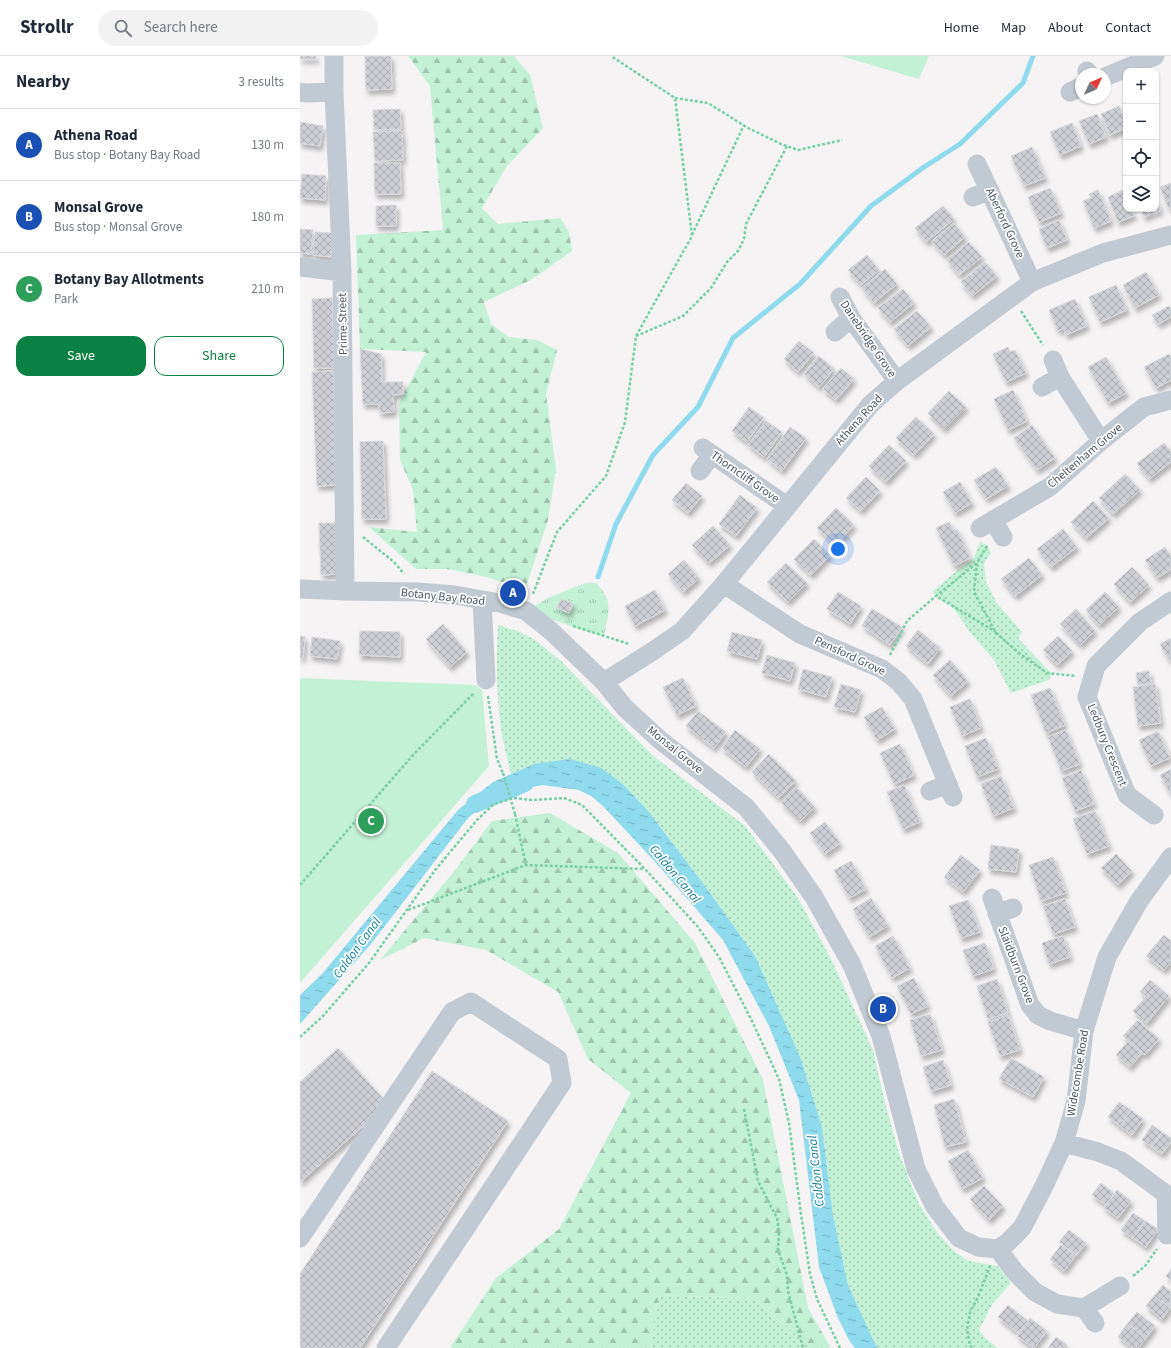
<!DOCTYPE html>
<html lang="en">
<head>
<meta charset="utf-8">
<style>
  :root { --surface:#fff; --page:#f2f2f3; --text:#1f2937; --muted:#747a83; --line:#e0e1e3; --accent:#0b8043 }
  body { margin:0; font-family:"Source Sans 3",sans-serif; background:var(--page); color:var(--text) }
  .controls { position:absolute; right:12px; top:12px; display:grid; overflow:hidden; border-radius:8px; box-shadow:0 1px 3px #0004 }
  .controls button { width:36px; height:36px; display:grid; place-items:center; padding:0; border:0; border-bottom:1px solid var(--line); background:var(--surface); color:var(--text); font:20px sans-serif }
  .compass { position:absolute; left:775px; top:12px; width:36px; height:36px; border-radius:50%; background:var(--surface); box-shadow:0 1px 3px #0004; rotate:46deg }
  .you { position:absolute; left:538px; top:493px; width:14px; height:14px; margin:-10px; border:3px solid #fff; border-radius:50%; background:#1a73e8; box-shadow:0 0 0 6px #1a73e833 }
  .badge { display:grid; place-items:center; width:26px; height:26px; border-radius:50%; background:var(--accent); color:#fff; font-size:13px; font-weight:700 }
  .pin { position:absolute; translate:-50% -50%; border:2px solid #fff; box-shadow:0 1px 4px #0006 }
  .list { margin:0; padding:0; list-style:none }
  h2 { display:flex; justify-content:space-between; align-items:center; height:52px; margin:0; padding:0 16px; font-size:17px }
  h2 small { font-size:13px; font-weight:400; color:var(--muted) }
  .list li { display:grid; grid-template-columns:26px 1fr auto; gap:12px; align-items:center; box-sizing:border-box; height:72px; padding:0 16px; border-top:1px solid var(--line) }
  .list b { display:block; font-size:15px; white-space:nowrap }
  .list p { margin:0; font-size:13px; white-space:nowrap; color:var(--muted) }
  .list em { font-size:13px; font-style:normal; color:var(--muted) }
  .actions { display:flex; gap:8px; padding:12px 16px }
  .actions a { flex:1; padding:9px 0; border:1px solid var(--accent); border-radius:12px; text-align:center; font-size:14px; color:var(--accent) }
  .actions .main { background:var(--accent); color:#fff }
  .icon { flex:none; width:22px; height:22px; fill:none; stroke:currentColor; stroke-width:2; stroke-linecap:round; stroke-linejoin:round }
  .map { position:relative; flex:none; width:871px; height:1292px; overflow:hidden }
  header { display:flex; align-items:center; gap:24px; box-sizing:border-box; height:56px; padding:0 20px; background:var(--surface); border-bottom:1px solid var(--line) }
  header strong { font-size:19px }
  nav { display:flex; gap:22px; margin-inline-start:auto; font-size:14px }
  .search { width:280px; height:36px; background:var(--page); display:flex; align-items:center; gap:10px; box-sizing:border-box; padding:0 14px; border-radius:22px; color:var(--muted); font-size:15px }
  main { display:flex }
  aside { flex:1; background:var(--surface) }
  .map>svg:first-child { display:block }
</style>
</head>
<body>
<header>
<strong>Strollr</strong>
<div class="search"><svg class="icon" aria-label="search" viewBox="0 0 24 24"><circle cx="10" cy="10" r="6"/><path d="M15 15l6 6"/></svg>Search here</div>
<nav><a>Home</a><a>Map</a><a>About</a><a>Contact</a></nav>
</header>
<main>
<aside>
<h2>Nearby<small>3 results</small></h2>
<ul class="list">
<li><span class="badge" style="background:#1a4fb4">A</span><div><b>Athena Road</b><p>Bus stop · Botany Bay Road</p></div><em>130 m</em></li>
<li><span class="badge" style="background:#1a4fb4">B</span><div><b>Monsal Grove</b><p>Bus stop · Monsal Grove</p></div><em>180 m</em></li>
<li><span class="badge" style="background:#2e9e5b">C</span><div><b>Botany Bay Allotments</b><p>Park</p></div><em>210 m</em></li>
</ul>
<div class="actions"><a class="main">Save</a><a>Share</a></div>
</aside>
<div class="map">
<svg width="871" height="1292" viewBox="0 0 871 1292">
  <defs>
    <pattern id="grass-tufts" width="24" height="20" patternUnits="userSpaceOnUse"><rect width="24" height="20" fill="#c3f1d5"/><path d="M3 7l-1-3M5 7V3M7 7l1-3M15 17l-1-3M17 17v-4M19 17l1-3" fill="none" stroke="#a0c6b0"/></pattern>
    <pattern id="forest-firs" width="22" height="20" patternUnits="userSpaceOnUse"><rect width="22" height="20" fill="#c3f1d5"/><path d="M5 1l3.5 6h-7zM16 11l3.5 6h-7z" fill="#a0c6b0"/></pattern>
    <pattern id="park-dots" width="8" height="8" patternUnits="userSpaceOnUse"><rect width="8" height="8" fill="#c3f1d5"/><path d="M2 2h.1M6 6h.1" fill="none" stroke="#a0c6b0" stroke-width="1.8" stroke-linecap="round"/></pattern>
    <pattern id="water-ripples" width="26" height="14" patternUnits="userSpaceOnUse"><rect width="26" height="14" fill="#90daee"/><path d="M2 4q2-2 4 0t4 0M15 11q2-2 4 0t4 0" fill="none" stroke="#78b4c4"/></pattern>
    <pattern id="building-cross-hatch" width="8" height="8" patternUnits="userSpaceOnUse"><rect width="8" height="8" fill="#cdcfd5"/><path d="M0 0l8 8M0 8l8-8" fill="none" stroke="#a8abb0"/></pattern>
    <filter id="shadow"><feDropShadow dx="2.5" dy="4.5" stdDeviation="2" flood-color="#0004"/></filter>
  </defs>
  <rect width="100%" height="100%" fill="#f5f3f3"/>
  <path fill="url(#grass-tufts)" d="M286 527H296C315 547 308 556 304 581L226 555 250 541Z"/>
  <path fill="url(#forest-firs)" d="M108 0H214L230 19 243 72 207 110 182 152 198 168 260 162 269 176 272 195 231 224 184 246 191 268 209 281 237 284 257 294 246 338 256 413 248 464 225 534 187 521 147 513H116L69 471 117 476 113 434 100 404 99 347 126 296 60 293 56 179 143 174 130 30Z
    M250 757 318 797 395 887 463 1024 508 1252 531 1292H511L454 1243 359 1239 351 1292H150L196 1222 259 1173 331 1037 288 1003 258 936 186 894 124 882 80 904 152 818 192 765Z"/>
  <path fill="url(#park-dots)" d="M680 486 687 489 691 496 684 508 686 526 696 546 722 576 718 582 752 618 749 624 711 637 694 604 669 575 652 550 632 536 653 518 674 502Z
    M198 569 220 576 235 584 261 605 352 699 445 770 498 842 531 903 573 994 585 1047 600 1100 619 1148 638 1178 655 1196 669 1205 698 1210 711 1227 693 1247 679 1274 684 1281 698 1292H577L548 1229 533 1160 522 1071 455 900 405 830 348 755 324 729 234 708 211 718C208 705 204 691 202 678 196 642 196 605 198 569Z
    M359 1239 454 1243 511 1292H351Z"/>
  <path fill="#c3f1d5" d="M541 0H629L619 23Z
    M0 622 175 629 182 634 189 710 0 927Z"/>
  <path fill="url(#water-ripples)" d="M270 703 301 712 324 729 348 755 405 830 455 900 500 1001 522 1071 533 1160 548 1229 577 1292H555L549 1284 538 1262 519 1211 499 1044 469 970 423 884 358 809 303 750 291 740 279 734 243 729 199 737 168 762 71 888 0 968V939L22 918 158 754 193 726 234 708Z"/>
  <g fill="none" stroke-linecap="round" stroke-linejoin="round">
    <path stroke="#90daee" stroke-width="5" d="M298 521 316 468 353 399 398 351 433 282 500 228 571 150 624 111 660 88 723 27 733 0"/>
    <path stroke="#90daee" stroke-width="18" d="M175 748 225 727"/>
  </g>
  <path fill="url(#building-cross-hatch)" stroke="#d7d9de" filter="url(#shadow)" d="M0 0H16V3H0Z
    M65 0H91L92 33 66 34Z
    M819 50 826 67V72L810 79 801 58Z
    M100 53 101 73 74 74 73 54Z
    M797 58 806 81 789 88 779 65Z
    M0 66 23 70 20 90 0 87Z
    M772 67 781 90 760 99 750 76Z
    M102 75 103 104 75 105 73 76Z
    M732 91 745 122 724 130 711 100Z
    M74 107H100L101 138H75Z
    M2 118 26 120 25 144 0 142Z
    M871 127V152L869 153 860 131Z
    M750 132 761 157 739 166 728 141Z
    M798 134 811 165 794 172 783 145 791 142 789 138Z
    M823 134 826 141V153H831L834 160 818 166 808 141Z
    M856 142 861 154 844 161 841 153H856Z
    M96 149V170H76V150Z
    M643 150 654 163 626 186 615 172Z
    M759 164 767 184 747 192 739 173Z
    M654 167 665 181 644 199 632 185Z
    M0 173 13 174 11 198 0 197Z
    M15 176 33 177 31 201 13 199Z
    M669 186 682 201 659 219 647 204Z
    M567 199 579 214 561 229 548 214Z
    M685 206 697 220 672 240 661 226Z
    M585 213 597 228 574 247 562 232Z
    M846 216 859 239 835 252 823 229Z
    M816 229 827 254 800 266 789 241Z
    M603 233 614 247 590 266 578 252Z
    M32 242 34 312H14L12 243Z
    M775 243 787 270 766 279 763 272 758 275 749 254Z
    M869 250 871 253V261L858 268 852 259Z
    M617 255 631 271 608 290 594 273Z
    M499 285 514 297 498 316 484 303Z
    M708 291 710 296 715 294 726 317 706 326 693 298Z
    M60 293 81 298 82 326H103V338L93 339 94 356 80 357 79 348H63Z
    M869 298 871 301V324L856 332 844 311Z
    M519 300 534 313 519 331 504 318Z
    M806 301 826 337 808 347 788 311Z
    M541 312 554 323 536 344 523 333Z
    M33 315 38 429 17 430 12 316Z
    M713 334 727 365 708 374 694 343Z
    M649 335 666 351 644 373 628 357Z
    M449 351 464 362 447 386 432 375Z
    M616 361 634 378 614 399 596 382Z
    M466 365 482 376 464 401 448 389Z
    M732 369 755 402 737 414 714 382Z
    M490 371 506 382 482 415 467 403Z
    M83 385 86 463H62L60 386Z
    M864 387 871 396V406L849 423 837 407Z
    M589 389 606 405 586 426 569 410Z
    M696 411 708 430 686 443 674 424Z
    M825 418 840 434 813 458 799 442Z
    M566 421 580 435 561 455 546 442Z
    M660 426 672 447 655 457 643 436Z
    M386 427 402 440 388 457 372 444Z
    M440 439 457 452 436 480 419 468Z
    M793 445 809 462 786 482 771 466Z
    M536 452 554 469 536 489 517 472Z
    M649 466 654 475 657 473 670 502 654 510 636 472Z
    M19 467H39L41 518 21 519Z
    M413 470 430 489 409 507 392 489Z
    M763 473 777 491 751 511 737 493Z
    M514 483 530 499 511 519 494 503Z
    M865 491 871 500V513L857 522 845 504Z
    M729 502 742 519 715 540 701 523Z
    M384 504 399 522 383 536 368 518Z
    M486 507 507 527 488 546 467 526Z
    M832 511 849 529 830 546 814 528Z
    M355 534 365 554 335 570 325 550Z
    M538 536 561 550 550 568 527 553Z
    M805 536 819 551 799 569 786 554Z
    M261 543 273 547 269 557 257 552Z
    M572 553 602 571 590 589 562 570Z
    M776 553 795 575 780 589 760 568Z
    M143 568 167 596 150 611 126 583Z
    M618 574 640 592 628 608 606 590Z
    M60 575 100 576V601L59 599Z
    M432 576 462 584 457 603 427 595Z
    M0 580 5 581 3 602H0Z
    M758 580 772 595 757 609 743 594Z
    M12 581 40 585 37 603 10 600Z
    M871 582V607L860 588Z
    M467 599 495 607 490 625 462 617Z
    M650 604 668 625 651 640 633 619Z
    M503 613 532 621 526 641 498 633Z
    M849 615 851 627 838 629 836 617Z
    M383 622 396 650 377 659 363 631Z
    M541 628 561 634 555 656 534 651Z
    M855 628 861 667 838 670 833 631Z
    M750 632 765 669 746 677 731 639Z
    M670 643 681 672 662 680 650 651Z
    M582 651 595 673 577 684 564 661Z
    M398 655 426 676 414 692 386 670Z
    M435 674 460 693 446 711 422 692Z
    M766 674 780 708 761 715 748 681Z
    M858 675 870 702 851 710 839 684Z
    M686 682 698 713 677 721 665 690Z
    M600 688 614 719 594 728 580 697Z
    M469 698 496 725 478 742 452 716Z
    M871 713V739L860 719Z
    M781 714 794 748 775 755 762 722Z
    M701 720 714 752 693 760 681 728Z
    M604 729 620 766 603 773 587 736Z
    M496 731 515 751 500 765 481 746Z
    M795 755 809 790 787 798 773 763Z
    M525 766 540 787 525 798 510 777Z
    M691 789 719 793 716 816 688 813Z
    M816 798 832 815 818 829 801 812Z
    M661 799 680 814 663 836 644 821Z
    M753 801 766 837 741 845 729 809Z
    M551 805 566 833 549 842 534 814Z
    M571 842 588 870 569 881 553 853Z
    M765 843 775 871 753 878 743 850Z
    M668 844 680 876 661 882 649 850Z
    M864 879 871 885V906L864 914 846 900Z
    M593 880 610 912 592 922 575 890Z
    M763 880 770 901 749 908 742 887Z
    M685 887 694 913 673 920 663 894Z
    M614 922 628 950 611 958 597 930Z
    M697 923 708 957 688 963 677 930Z
    M850 924 869 940 847 967 833 955 846 941 840 936Z
    M630 958 642 994 621 1000 610 964Z
    M708 959 720 994 700 1000 688 966Z
    M838 964 859 983 845 999 823 980Z
    M828 985 842 997 830 1011 816 999Z
    M38 992 88 1048 0 1126V1026Z
    M711 1002 744 1021 733 1041 699 1023Z
    M643 1004 651 1029 631 1035 623 1011Z
    M132 1015 208 1065 60 1292H0V1218Z
    M654 1043 666 1086 645 1091 634 1049Z
    M819 1046 831 1054 820 1070 808 1061Z
    M831 1054 843 1063 832 1079 820 1070Z
    M852 1069 862 1076 852 1091 842 1084Z
    M862 1076 871 1082V1086L862 1098 852 1091Z
    M668 1094 683 1122 662 1133 648 1105Z
    M801 1127 814 1137 806 1149 792 1139Z
    M684 1130 703 1150 689 1164 670 1143Z
    M817 1134 831 1145 818 1162 804 1152Z
    M833 1157 845 1165 833 1182 821 1174Z
    M845 1165 858 1173 846 1191 833 1182Z
    M769 1174 786 1187 777 1199 759 1186Z
    M761 1189 776 1199 764 1215 750 1203Z
    M871 1213V1224L866 1220Z
    M863 1229 871 1236 870 1252 854 1240Z
    M854 1240 870 1252 862 1263 846 1250Z
    M708 1249 728 1265 718 1277 698 1261Z
    M837 1256 855 1270 846 1282 827 1268Z
    M730 1262 747 1275 734 1292 717 1280Z
    M827 1268 846 1282 838 1292H833L818 1281Z
    M756 1281 767 1289 764 1292H748Z"/>
  <g fill="none" stroke-linecap="round" stroke-linejoin="round">
    <path stroke="#7ad0a6" stroke-width="2.5" stroke-dasharray="3 2" stroke-linecap="butt" d="M375 42 408 47 448 72 481 88 498 94 542 84
      M392 179 444 69
      M721 255 743 289
      M336 280 383 260 411 232 427 206 438 195 444 183 446 168 487 90
      M63 481 94 506 104 518
      M687 490 677 507 636 540 696 576
      M677 507 674 536 696 577 719 597 747 617 776 620
      M233 538 257 476 306 420 325 366 336 280 392 180 375 42 311 0
      M273 570 329 588
      M590 599 607 565 636 540
      M188 640 197 703 203 717
      M215 758 226 809
      M0 829 113 699 174 637
      M108 854 226 809 344 813
      M0 981 23 960 69 907 136 813 177 764 194 748 214 742 232 744 264 742 282 749 345 813 398 871 419 901 451 963 479 1023 489 1067 501 1158 510 1218 517 1243 540 1292
      M444 1053 458 1125 477 1162 479 1175 478 1194 487 1219 488 1235 503 1292
      M833 1220 845 1210 857 1193
      M672 1292 670 1289 667 1274 670 1256 678 1241 690 1210"/>
    <path stroke="#c1cad2" stroke-width="19" d="M34 0V36L42 216 45 535
      M787 15 789 18
      M805 21 855 0
      M0 36 6 37 34 36
      M770 36 781 31
      M677 108 732 226
      M673 141 690 134
      M0 211 42 216
      M540 241 551 262 597 325
      M535 276 551 262
      M753 304 760 321 801 385
      M742 331 760 321
      M403 392 487 450
      M400 415 412 398
      M693 464 703 481
      M680 472 751 430 801 385 844 351 871 344
      M424 528 500 578 582 613 599 626 613 643 653 741
      M0 533 45 535 118 536 155 539 200 547 226 555 251 575 304 626 325 652 360 684 446 751 482 795 514 841 552 909 581 980 616 1113 635 1151 659 1182 678 1191 698 1193 707 1187 722 1172 745 1128 764 1087 776 1045 784 975 807 901 839 845 871 801
      M182 544 186 624
      M304 626 353 595 382 575 424 528 570 349 597 325 732 226 803 197 871 179
      M630 735 648 728
      M854 759 827 739 787 641 796 610 840 566 871 545
      M692 842 730 949 738 959 750 965 784 975
      M697 858 713 852
      M764 1087 798 1096 821 1105 866 1138 867 1179
      M0 1182 152 956 171 946 258 1003 262 1027 86 1292
      M698 1193 715 1216 735 1236 757 1248 784 1252 820 1230
      M784 1252 795 1267"/>
    <path stroke="#7ad0a6" stroke-width="2.5" stroke-dasharray="3 2" stroke-linecap="butt" d="M203 717 215 758"/>
  </g>
  <g text-anchor="middle" dominant-baseline="central" stroke-width="3.5" stroke-linejoin="round" paint-order="stroke">
    <g font-size="12" fill="#4a5661" stroke="#fff">
      <text transform="translate(705 167) rotate(65)">Aberford Grove</text>
      <text transform="translate(43 268) rotate(-91)">Prime Street</text>
      <text transform="translate(568 283) rotate(56)">Danebridge Grove</text>
      <text transform="translate(559 364) rotate(-48)">Athena Road</text>
      <text transform="translate(785 400) rotate(-40)">Cheltenham Grove</text>
      <text transform="translate(445 421) rotate(35)">Thorncliff Grove</text>
      <text transform="translate(143 541) rotate(6)">Botany Bay Road</text>
      <text transform="translate(550 600) rotate(25)">Pensford Grove</text>
      <text transform="translate(807 689) rotate(68)">Ledbury Crescent</text>
      <text transform="translate(375 694) rotate(39)">Monsal Grove</text>
      <text transform="translate(716 909) rotate(69)">Slaidburn Grove</text>
      <text transform="translate(778 1017) rotate(-81)">Widecombe Road</text>
    </g>
    <g font-size="13" font-style="italic" fill="#0c7c9b" stroke="#fff">
      <text transform="translate(375 818) rotate(50)">Caldon Canal</text>
      <text transform="translate(57 892) rotate(-54)">Caldon Canal</text>
      <text transform="translate(516 1115) rotate(-96)">Caldon Canal</text>
    </g>
  </g>
</svg>
<div class="controls">
<button>+</button>
<button>−</button>
<button><svg class="icon" aria-label="locate" viewBox="0 0 24 24"><circle cx="12" cy="12" r="6"/><path d="M12 2v4M12 18v4M2 12h4M18 12h4"/></svg></button>
<button><svg class="icon" aria-label="layers" viewBox="0 0 24 24"><path d="M12 4l9 5-9 5-9-5zM3 14l9 5 9-5"/></svg></button>
</div>
<svg class="compass" viewBox="-18 -18 36 36"><path d="M0-13l5 13h-10z" fill="#e53935"/><path d="M0 13l5-13h-10z" fill="#747a83"/></svg>
<div class="you"></div>
<div class="pin badge" style="left:213px;top:537px;background:#1a4fb4">A</div>
<div class="pin badge" style="left:583px;top:953px;background:#1a4fb4">B</div>
<div class="pin badge" style="left:71px;top:765px;background:#2e9e5b">C</div>
</div>
</main>
</body>
</html>
